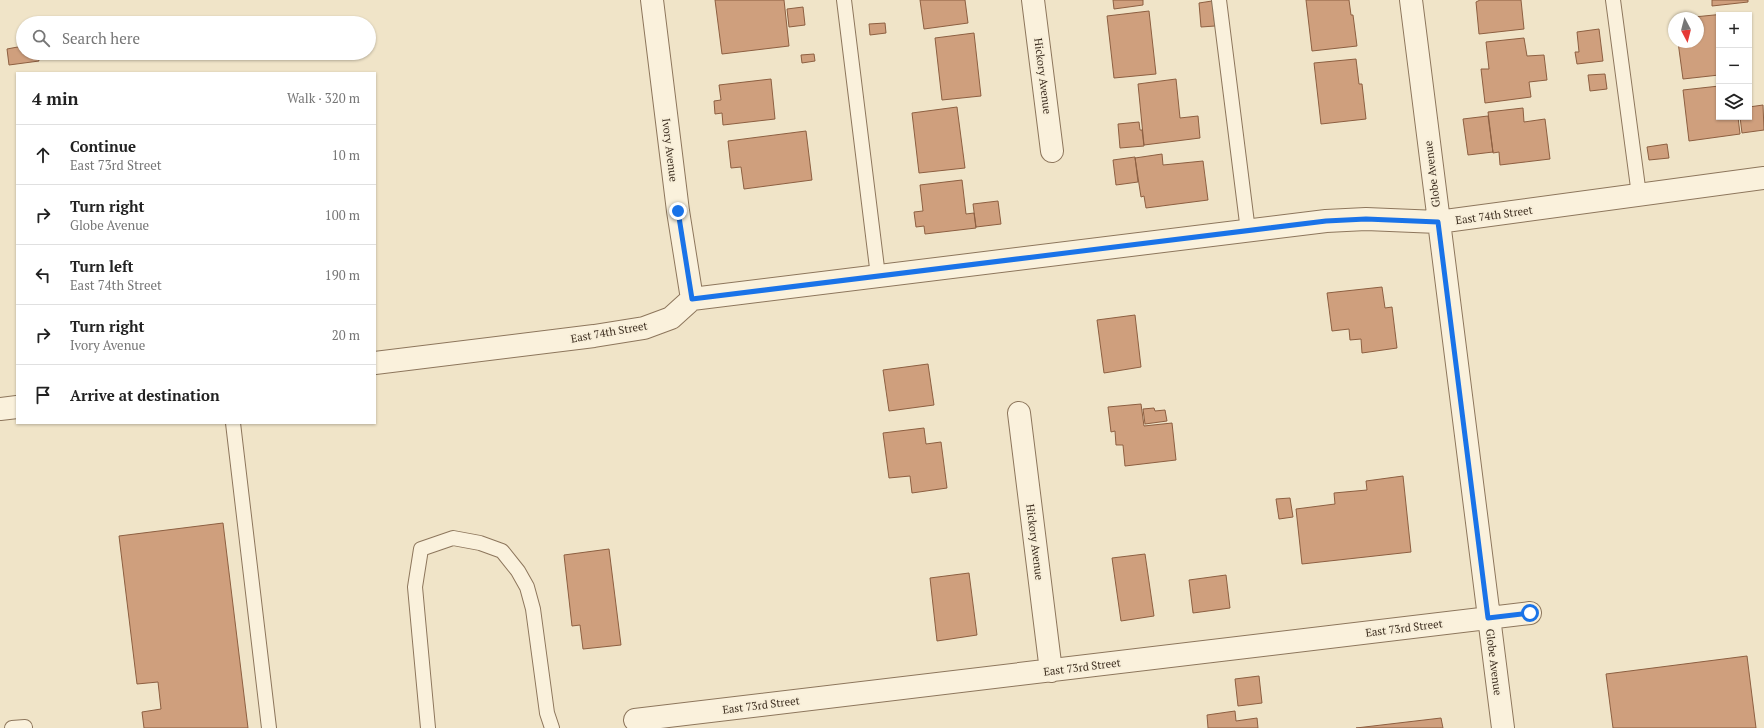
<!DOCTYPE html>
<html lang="en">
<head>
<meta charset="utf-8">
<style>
  :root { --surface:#fff; --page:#f2f2f2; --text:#222; --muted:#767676; --line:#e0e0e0 }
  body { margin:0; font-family:"PT Serif",serif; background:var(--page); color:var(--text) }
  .controls { position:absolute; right:12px; top:12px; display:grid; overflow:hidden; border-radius:0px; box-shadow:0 1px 3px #0004 }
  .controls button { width:36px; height:36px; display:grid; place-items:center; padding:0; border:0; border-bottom:1px solid var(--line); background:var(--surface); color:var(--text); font:20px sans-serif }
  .compass { position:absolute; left:1668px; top:12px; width:36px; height:36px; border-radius:50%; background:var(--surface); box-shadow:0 1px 3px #0004; rotate:173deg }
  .stop { position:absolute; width:12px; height:12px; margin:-9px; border:3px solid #1a73e8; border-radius:50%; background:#fff }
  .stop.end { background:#1a73e8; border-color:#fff; box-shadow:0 1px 4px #0008 }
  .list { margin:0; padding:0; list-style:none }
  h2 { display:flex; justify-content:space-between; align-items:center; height:52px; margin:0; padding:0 16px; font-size:17px }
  h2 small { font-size:13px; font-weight:400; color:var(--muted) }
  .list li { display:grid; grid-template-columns:26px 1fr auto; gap:12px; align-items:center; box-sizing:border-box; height:60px; padding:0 16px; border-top:1px solid var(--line) }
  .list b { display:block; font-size:15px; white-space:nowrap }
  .list p { margin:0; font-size:13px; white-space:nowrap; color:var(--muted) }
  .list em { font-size:13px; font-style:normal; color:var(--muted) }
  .icon { flex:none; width:22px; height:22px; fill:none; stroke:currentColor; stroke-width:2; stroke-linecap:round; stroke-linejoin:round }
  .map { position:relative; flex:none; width:1764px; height:728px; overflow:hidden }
  .search { position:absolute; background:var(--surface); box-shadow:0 1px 3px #0004; left:16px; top:16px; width:360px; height:44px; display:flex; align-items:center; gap:10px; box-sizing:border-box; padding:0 14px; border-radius:22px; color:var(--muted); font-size:15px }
  .panel { position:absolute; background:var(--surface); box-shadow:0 1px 3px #0004; left:16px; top:72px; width:360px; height:352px; border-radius:0px }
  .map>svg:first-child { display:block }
</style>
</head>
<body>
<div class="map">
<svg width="1764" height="728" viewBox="0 0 1764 728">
  <rect width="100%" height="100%" fill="#f0e4c8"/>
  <path fill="#cf9f7d" stroke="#8d5f41" d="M715 0H784L789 46 722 54Z
    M920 0H965L968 23 924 29Z
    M1113 0H1143V5L1114 9Z
    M1306 0H1349L1351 15H1353L1357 46 1312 51Z
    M1480 0H1521L1524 29 1479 34 1476 2Z
    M1712 0H1748V2L1712 6Z
    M1212 1 1215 26 1201 27 1199 3Z
    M803 7 805 25 789 27 787 9Z
    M1149 11 1156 74 1114 78 1107 16Z
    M1724 14V15H1719V75L1683 79 1678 42H1698V18H1684Z
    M885 23 886 33 870 35 869 24Z
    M1599 29 1603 61 1577 64 1575 52H1579L1577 32Z
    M974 33 981 96 942 100 935 38Z
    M1524 38 1527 56 1544 55 1547 80 1529 82 1531 97 1485 103 1481 69H1489L1486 42Z
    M23 46V53H37L39 61 9 65 7 49Z
    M814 54 815 61 802 63 801 55Z
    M1356 59 1359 84H1362L1366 119 1321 124 1314 63Z
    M1605 74 1607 89 1590 91 1588 75Z
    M771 79 775 119 723 125 722 113 715 114 714 101 721 100 719 85Z
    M1176 79 1180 118 1198 116 1200 138 1144 145 1138 84Z
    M1719 86V117H1738L1740 134 1689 141 1683 90Z
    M1763 105 1764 130 1742 133 1740 117H1749V107Z
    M957 107 965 168 919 173 912 113Z
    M1523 108 1524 122 1545 119 1550 159 1500 165 1499 152 1493 153 1488 112Z
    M1488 116 1493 152 1468 155 1463 119Z
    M1139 122 1140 130H1142L1144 146 1120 148 1118 124Z
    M806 131 812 180 744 189 741 167 731 168 728 141Z
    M1667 144 1669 158 1649 160 1647 147Z
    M1162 154 1163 165 1203 161 1208 200 1146 208 1144 196 1141 197 1135 158Z
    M1135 157 1138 182 1116 185 1113 160Z
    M962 180 966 214 974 213 976 228 925 234 924 226 916 227 914 212 923 211 920 185Z
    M998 201 1001 224 976 227 973 204Z
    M1382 287 1385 308 1392 307 1397 348 1362 353 1361 339 1350 340 1349 329 1332 331 1327 293Z
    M1135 315 1141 367 1104 373 1097 320Z
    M928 364 934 405 889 411 883 370Z
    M1141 404 1144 426 1172 423 1176 460 1125 466 1123 445H1116L1115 431 1111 432 1108 407Z
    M1154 408 1155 411 1165 410 1167 421 1145 424 1143 409Z
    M924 428 926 444 941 442 947 488 912 493 910 476 889 478 883 433Z
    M1403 476 1411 552 1302 564 1296 509 1335 504 1334 493 1367 490 1366 481Z
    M1290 498 1293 517 1279 519 1276 499Z
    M223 523 248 728H144L142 712 161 709 158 682 137 684 119 536Z
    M609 549 621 645 583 649 580 625 572 626 564 555Z
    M1145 554 1154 616 1121 621 1112 558Z
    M969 573 977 635 937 641 930 578Z
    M1226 575 1230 608 1193 613 1189 580Z
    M1747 656 1756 728H1613L1606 674Z
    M1259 676 1262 703 1238 706 1235 679Z
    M1235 711 1236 721 1257 718 1258 728H1208L1207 715Z
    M1441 718 1443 728H1356Z"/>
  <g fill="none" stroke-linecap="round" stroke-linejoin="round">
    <defs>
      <path id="service" d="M844 0 878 276
        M1219 0 1248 231
        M1613 0 1639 195
        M233 423 269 728
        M12 728 25 727
        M428 728 415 587 421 549 453 538 480 543 502 551 518 571 527 587 533 609 547 713 552 728"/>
      <path id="minor" d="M652 0 678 211 692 299
        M1033 0 1052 151
        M1411 0 1503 728
        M375 363 594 336 644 328 671 318 692 299 1326 221 1366 219 1438 222 1764 178
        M0 409 17 407
        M1019 413 1051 671
        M635 720 1530 613"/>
    </defs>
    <use href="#service" stroke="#8d765c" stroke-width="16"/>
    <use href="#minor" stroke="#8d765c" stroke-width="24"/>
    <use href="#service" stroke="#faf1dc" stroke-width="14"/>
    <use href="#minor" stroke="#faf1dc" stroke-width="22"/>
  </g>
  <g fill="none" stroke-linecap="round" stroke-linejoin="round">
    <path stroke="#1a73e8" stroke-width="5" d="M678 211 692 299 1326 221 1366 219 1438 222 1488 618 1530 613"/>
  </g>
  <g text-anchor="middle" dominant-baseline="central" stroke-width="3.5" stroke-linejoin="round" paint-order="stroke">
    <g font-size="11" fill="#3d2e20" stroke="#f7eed8">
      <text transform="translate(1043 76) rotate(83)">Hickory Avenue</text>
      <text transform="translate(670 150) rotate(83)">Ivory Avenue</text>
      <text transform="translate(1432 174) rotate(-97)">Globe Avenue</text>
      <text transform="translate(1494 215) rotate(-8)">East 74th Street</text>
      <text transform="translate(609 332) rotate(-10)">East 74th Street</text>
      <text transform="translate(1035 542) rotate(83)">Hickory Avenue</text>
      <text transform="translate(1404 628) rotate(-7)">East 73rd Street</text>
      <text transform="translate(1494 662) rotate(83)">Globe Avenue</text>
      <text transform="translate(1082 667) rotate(-7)">East 73rd Street</text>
      <text transform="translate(761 705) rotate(-7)">East 73rd Street</text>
    </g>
  </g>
</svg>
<div class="controls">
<button>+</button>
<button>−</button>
<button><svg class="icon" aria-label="layers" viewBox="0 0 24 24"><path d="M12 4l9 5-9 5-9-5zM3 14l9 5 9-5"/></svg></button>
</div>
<svg class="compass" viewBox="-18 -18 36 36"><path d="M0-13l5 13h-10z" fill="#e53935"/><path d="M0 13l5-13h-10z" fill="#767676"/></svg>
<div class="stop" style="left:1530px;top:613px"></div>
<div class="stop end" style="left:678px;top:211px"></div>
<div class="search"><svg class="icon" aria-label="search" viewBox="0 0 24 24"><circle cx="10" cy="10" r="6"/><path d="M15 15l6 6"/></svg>Search here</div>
<section class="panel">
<h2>4 min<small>Walk · 320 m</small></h2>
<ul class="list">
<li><svg class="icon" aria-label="ahead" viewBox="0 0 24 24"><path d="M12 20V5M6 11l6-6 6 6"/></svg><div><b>Continue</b><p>East 73rd Street</p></div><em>10 m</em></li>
<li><svg class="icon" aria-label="right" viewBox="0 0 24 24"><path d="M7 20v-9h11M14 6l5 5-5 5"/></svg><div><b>Turn right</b><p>Globe Avenue</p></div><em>100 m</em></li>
<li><svg class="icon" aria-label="left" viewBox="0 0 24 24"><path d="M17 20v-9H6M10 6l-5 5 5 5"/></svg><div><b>Turn left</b><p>East 74th Street</p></div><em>190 m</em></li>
<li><svg class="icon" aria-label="right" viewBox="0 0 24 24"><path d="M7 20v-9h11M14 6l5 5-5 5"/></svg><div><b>Turn right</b><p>Ivory Avenue</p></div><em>20 m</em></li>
<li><svg class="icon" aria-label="arrive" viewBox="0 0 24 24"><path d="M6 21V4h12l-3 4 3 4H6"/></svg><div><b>Arrive at destination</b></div></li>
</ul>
</section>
</div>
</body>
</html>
